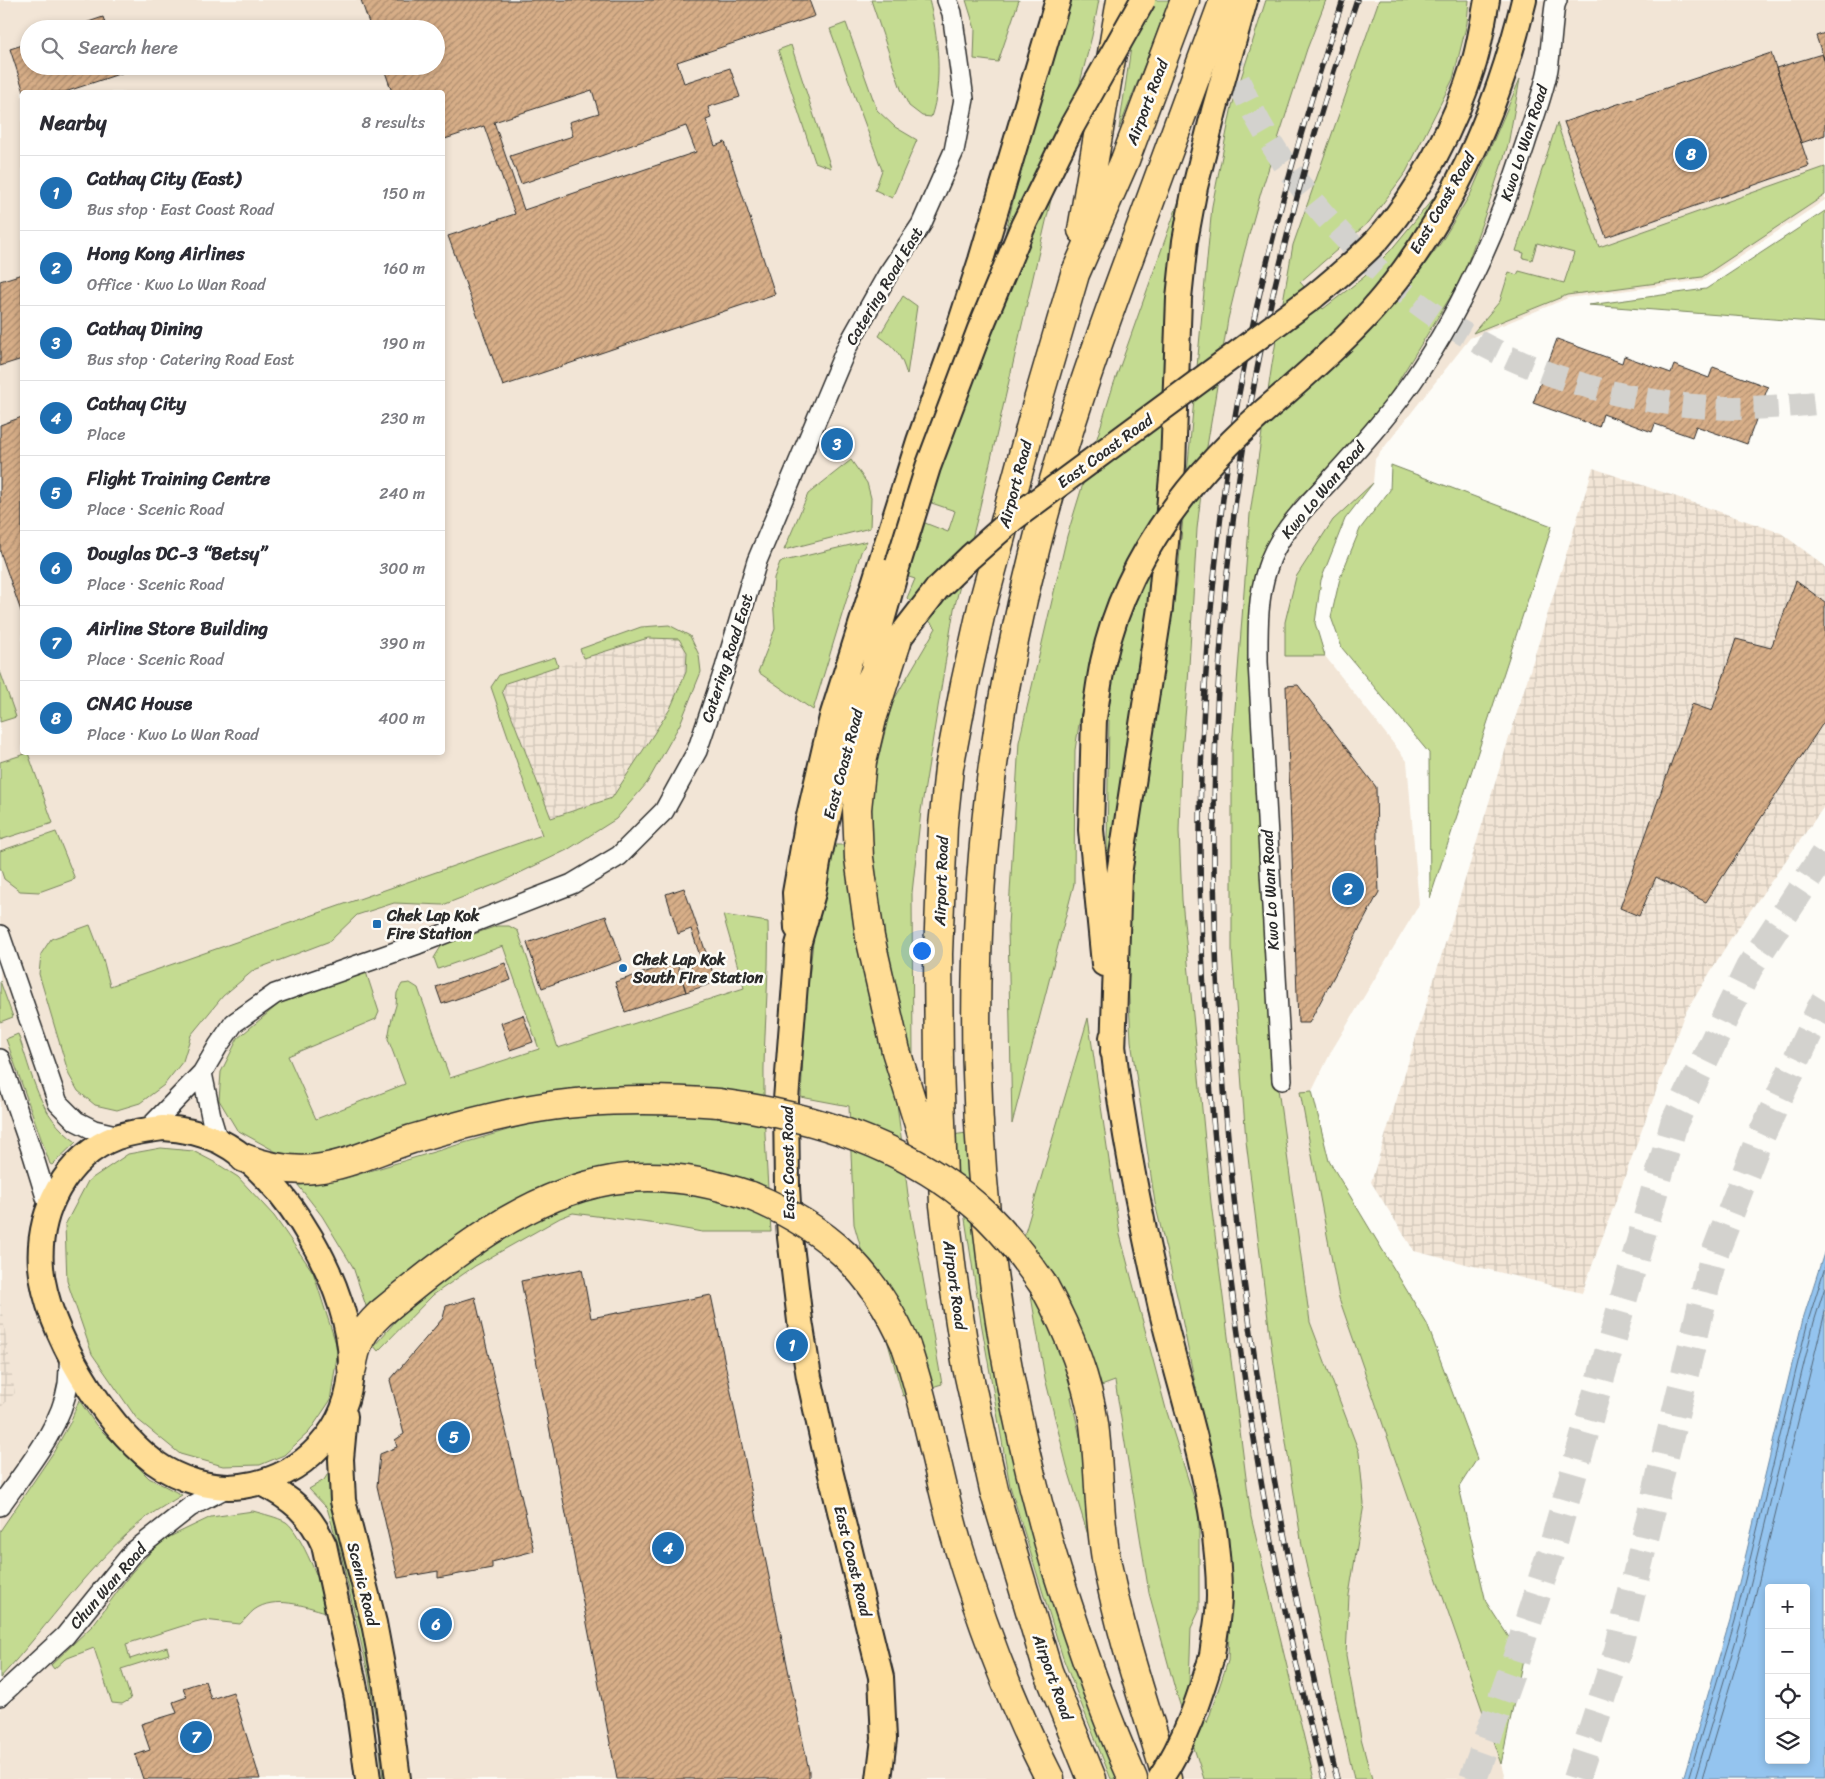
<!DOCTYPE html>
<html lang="en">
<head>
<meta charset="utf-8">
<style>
  :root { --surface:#fff; --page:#f7f7f7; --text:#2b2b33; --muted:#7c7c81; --line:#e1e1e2; --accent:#1f6fb2 }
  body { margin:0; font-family:Sriracha,sans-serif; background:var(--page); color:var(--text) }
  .controls { position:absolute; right:15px; bottom:15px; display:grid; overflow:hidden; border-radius:5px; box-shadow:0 2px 8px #0003 }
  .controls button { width:45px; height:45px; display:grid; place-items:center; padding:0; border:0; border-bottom:1px solid var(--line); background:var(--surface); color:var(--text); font:25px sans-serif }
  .you { position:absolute; left:921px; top:950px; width:18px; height:18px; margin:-12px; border:4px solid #fff; border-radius:50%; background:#1a73e8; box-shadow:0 0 0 8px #1a73e833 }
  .badge { display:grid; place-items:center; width:32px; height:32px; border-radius:50%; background:var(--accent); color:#fff; font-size:16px; font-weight:700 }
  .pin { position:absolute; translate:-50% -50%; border:2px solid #fff; box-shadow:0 1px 5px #0006 }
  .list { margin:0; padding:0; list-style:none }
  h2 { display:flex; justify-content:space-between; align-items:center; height:65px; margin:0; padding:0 20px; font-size:21px }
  h2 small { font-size:16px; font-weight:400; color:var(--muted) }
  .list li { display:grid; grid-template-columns:32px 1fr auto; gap:15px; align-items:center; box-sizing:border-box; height:75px; padding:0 20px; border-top:1px solid var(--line) }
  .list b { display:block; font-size:19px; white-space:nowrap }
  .list p { margin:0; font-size:16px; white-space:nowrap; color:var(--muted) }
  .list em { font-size:16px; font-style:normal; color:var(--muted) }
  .icon { flex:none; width:28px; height:28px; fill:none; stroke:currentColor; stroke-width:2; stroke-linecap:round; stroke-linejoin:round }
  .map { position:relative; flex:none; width:1825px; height:1779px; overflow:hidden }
  .search { position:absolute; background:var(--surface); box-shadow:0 2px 8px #0003; left:20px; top:20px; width:425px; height:55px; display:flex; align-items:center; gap:12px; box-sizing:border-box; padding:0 18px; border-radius:28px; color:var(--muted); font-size:19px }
  .panel { position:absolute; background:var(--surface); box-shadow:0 2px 8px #0003; left:20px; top:90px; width:425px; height:665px; border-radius:5px }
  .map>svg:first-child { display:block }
</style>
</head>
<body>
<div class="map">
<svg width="1825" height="1779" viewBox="0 0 1825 1779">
  <defs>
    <pattern id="industrial-grid" width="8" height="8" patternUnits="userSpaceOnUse" patternTransform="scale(1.25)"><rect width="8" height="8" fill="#f2e5d6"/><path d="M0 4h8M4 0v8" fill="none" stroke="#d0c5b8"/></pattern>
    <pattern id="building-hatch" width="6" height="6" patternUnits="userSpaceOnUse" patternTransform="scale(1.25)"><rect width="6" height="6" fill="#d7ae88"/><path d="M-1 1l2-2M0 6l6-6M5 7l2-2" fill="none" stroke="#af8e6f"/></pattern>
  </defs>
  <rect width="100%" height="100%" fill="#fdfcf7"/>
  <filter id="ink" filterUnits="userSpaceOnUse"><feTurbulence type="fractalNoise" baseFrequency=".02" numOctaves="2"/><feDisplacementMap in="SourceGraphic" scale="10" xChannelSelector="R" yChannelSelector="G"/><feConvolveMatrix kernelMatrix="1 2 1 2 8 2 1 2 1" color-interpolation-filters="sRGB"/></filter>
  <g filter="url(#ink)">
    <path fill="#f2e5d6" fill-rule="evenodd" d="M0 0H1825V200L1704 280 1568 298 1470 338 1375 459 1373 483 1345 519 1321 580 1315 623 1325 656 1407 761 1419 905 1332 1050 1312 1091 1329 1161 1427 1324 1477 1459 1459 1487 1486 1602 1523 1659 1501 1764 1505 1779H0ZM29 29H436V66H29ZM22 92H442V752H22Z"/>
    <path fill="url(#industrial-grid)" d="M1593 468 1781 533 1825 566V805L1731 938 1684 1015 1582 1293 1414 1251 1371 1182Z
      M648 638 679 639 687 652 686 672 670 709 612 798 551 818 502 691 506 683Z
      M0 1300 15 1393 0 1408Z"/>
    <path fill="#c4db91" stroke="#78835e" d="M871 0H929C938 34 943 83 931 117L922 116 909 106 901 89Z
      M966 0H1019L998 62 974 59 975 29Z
      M1067 0H1099L1092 36 1060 161 977 519 954 609 921 811 912 893 913 1059 899 1013 878 919 871 834 872 799 876 768 892 703 936 628 907 598 915 579 897 573 906 547 917 550 925 523 948 532 955 511 911 496 1000 255 1050 49Z
      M1138 0H1170L1119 129Z
      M1266 0H1326L1307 49 1261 192 1244 253 1228 319 1205 459 1197 529 1188 683 1181 763 1179 831 1182 900 1211 1203 1251 1517 1314 1779H1204L1175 1689 1149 1593 1115 1381 1071 1397 1081 1441 1091 1545 1067 1466 1045 1378 1022 1243 1088 1018 1120 1235 1166 1409 1199 1514V1611L1191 1628 1189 1683 1207 1723 1228 1661 1231 1573 1220 1508 1179 1304 1155 1203 1131 1041 1125 918 1132 822 1157 706 1177 582 1212 206 1232 106Z
      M1379 0H1469L1467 23 1453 79 1406 172 1369 222 1300 282 1323 309 1364 277 1390 251 1441 189C1427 211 1415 237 1399 258 1363 305 1321 345 1276 384L1292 402 1363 339 1394 305 1440 244 1471 193 1520 79 1508 145 1486 212 1462 278 1370 427 1296 500 1274 535 1255 610 1272 1045 1310 1322 1359 1452 1364 1504 1349 1595 1346 1655 1361 1738 1372 1779H1354L1302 1546 1272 1351 1246 1141 1232 950V748L1250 514 1272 364 1293 245Z
      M846 23 877 110 895 127 917 140 892 198 875 190 882 170 830 29Z
      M791 45 831 168 815 162 778 50Z
      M1208 119 1153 580 1109 874 1107 844 1109 720 1080 718 1075 750 1074 884 1012 1124 1008 926 1019 742 1067 536 1113 386Z
      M1557 123 1599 247 1825 167V195L1702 277 1567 295 1473 333 1500 301 1509 272 1517 275 1519 271 1564 283 1574 253 1537 243 1532 260 1523 258 1524 253 1516 251Z
      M1825 211V323L1589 305 1706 289Z
      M903 296 917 306 907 375C901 355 896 348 879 336Z
      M851 460 867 483 871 498 870 528 784 550 808 494Z
      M1391 465 1552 526 1430 898 1429 753 1342 648 1331 617 1340 578 1360 529 1390 490Z
      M1373 483 1345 519 1321 580 1315 623 1325 656H1285V622L1296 577 1333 520Z
      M867 541 861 552 813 710 758 672 775 629 773 596 774 578 780 562Z
      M669 625 690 636 699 655 701 672 680 724 647 783 616 819 567 850 499 883 443 905 394 903 357 915 330 941 254 970 223 996 191 1035 183 1061 164 1085 140 1103 117 1110 95 1105 78 1091 69 1075 39 974 41 954 51 939 90 925 103 959 110 986 542 835 491 687 499 675 555 657 558 666 506 683 502 691 551 818 612 798 670 709 686 672 687 652 679 639 648 638 584 658 580 649 641 627Z
      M0 671 16 717 0 722Z
      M28 753 53 823 0 840V762Z
      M56 832 75 879 39 892 20 891 4 879 0 867V851Z
      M829 845H853L897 1103 908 1195 942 1384 903 1396 854 1224 849 1106 801 1097 805 1013 815 925Z
      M723 915 768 922C770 978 763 1034 764 1090 764 1138 768 1185 771 1232H702L657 1224 573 1213 560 1218 475 1266 433 1295 378 1351 374 1346 401 1315 454 1266 506 1236 492 1213 439 1250 367 1309 353 1267 322 1216 298 1185 313 1184 343 1179 531 1123 325 1157 282 1155 237 1130 219 1100 221 1072 238 1038 280 1003 366 972 379 1012 376 1019 288 1056 316 1119 405 1084 388 1039 391 1022 396 1005 397 993 402 984 410 983 418 988 450 1078 539 1049 503 946 438 969 434 958 442 945 497 926H509L518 931 558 1048 744 988Z
      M0 981 13 1017 0 1022Z
      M18 1034C33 1076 38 1115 76 1142L52 1165 50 1164 6 1039Z
      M1312 1091 1329 1161 1427 1324 1477 1459 1459 1487 1486 1602 1523 1659 1501 1764 1339 1298 1300 1092Z
      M967 1133 992 1322 1122 1779H1111L1063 1658 1010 1486 981 1322 952 1135Z
      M161 1148 193 1151 216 1163 238 1177 274 1216 313 1272 338 1350 330 1401 309 1432 284 1455 260 1465 223 1466 180 1454 137 1419 92 1354 67 1281 65 1225 88 1181 128 1154Z
      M79 1400 96 1425 149 1478 182 1495C171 1502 158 1509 147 1517 90 1562 49 1625 0 1678V1531L53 1453 70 1423Z
      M332 1467 376 1678 389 1779H383L378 1731 368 1673 341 1554 327 1508 309 1489 324 1480Z
      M253 1511C263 1514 277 1517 286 1522 301 1532 323 1591 330 1609L326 1612C304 1606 275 1595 254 1610 249 1614 245 1620 240 1624L204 1620 195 1622 126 1644 130 1659 167 1647 169 1654 121 1669 131 1699 122 1704 112 1703 94 1648 65 1659 54 1669 51 1665 93 1625 131 1573 161 1541 211 1517Z"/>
    <path fill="#94c4ef" stroke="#6a87a1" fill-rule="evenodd" d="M1825 1250V1779H1683L1730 1620 1803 1319ZM1769 1588H1806V1760H1769Z"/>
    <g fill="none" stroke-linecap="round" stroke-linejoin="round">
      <path stroke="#556879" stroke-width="1" d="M1688 1779 1735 1621 1808 1321 1825 1267
        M1695 1779 1741 1623 1814 1322 1825 1287
        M1702 1779 1748 1625 1825 1312"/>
    </g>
    <path fill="url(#building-hatch)" stroke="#2b2b2b" fill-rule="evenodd" d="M361 0H809L815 16 677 62 684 83 730 68 740 97 708 107 711 118 706 120 715 146 725 142 775 294 503 386 448 236 515 214 484 126 442 140V92H392L383 66H436V29H371ZM592 90 599 113 569 122 573 136 510 156 521 184 686 126 696 152 524 210 494 122Z
      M103 17 107 29H68Z
      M1825 33V62L1816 36Z
      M29 43V66H120L122 73 65 92H24L10 49Z
      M1771 53 1809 166 1606 237 1564 122Z
      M1822 54 1825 62V135L1801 143 1776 68Z
      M22 274V359L0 366V281Z
      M1557 339 1622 363 1624 356 1671 373 1674 365 1709 378 1713 367 1768 387 1747 444 1696 426 1692 437 1655 424 1652 432 1603 414 1599 427 1533 403Z
      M22 417V614L0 551V425Z
      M1796 581 1825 602V720L1706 902 1656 877 1639 916 1620 908 1692 704 1712 711 1736 639 1771 648Z
      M1298 685 1376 787 1377 839 1379 892 1309 1023H1298L1286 686Z
      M684 888 716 982 686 992 679 970 702 962 691 929 678 934 666 894Z
      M606 916 622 960 542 988 527 943Z
      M677 962 686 992 625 1012 615 982Z
      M505 963 511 980 442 1004 436 987Z
      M523 1015 533 1042 510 1050 501 1023Z
      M582 1269 591 1318 711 1295 809 1771V1779H617L521 1281Z
      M475 1297 534 1551 492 1562V1568L438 1578V1571L398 1578 377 1486 380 1454 397 1447 395 1440 404 1434 390 1380 443 1318 446 1306Z
      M205 1681 211 1699 233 1692 260 1779H143L135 1755 150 1750 141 1724 177 1713 173 1702 187 1697 183 1688Z"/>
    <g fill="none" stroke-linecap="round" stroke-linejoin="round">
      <path stroke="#d3d2ce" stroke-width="24" stroke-dasharray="24 12" stroke-linecap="butt" d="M1225 46C1249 117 1293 184 1345 238 1367 260 1390 282 1415 301 1498 365 1604 400 1708 407 1745 410 1788 406 1825 402"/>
      <path stroke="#d3d2ce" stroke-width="28" stroke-dasharray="28 14" stroke-linecap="butt" d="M1473 1779 1515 1662 1553 1545 1674 1123 1749 968 1825 853
        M1576 1779 1618 1650 1713 1258 1756 1147 1820 1009 1825 1001"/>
      <defs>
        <path id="minor" d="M0 935 58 1103 76 1121 94 1130 120 1136
          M0 1059 33 1155 49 1207
          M202 1073 212 1121 218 1141
          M1282 1080 1258 662C1258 631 1257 599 1267 569 1278 532 1308 505 1332 478 1360 447 1388 416 1412 382 1462 310 1498 228 1525 145 1533 120 1543 95 1548 69 1551 48 1552 26 1555 5L1557 0
          M147 1130 202 1073 218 1046 234 1023 275 994 418 944 572 884 619 856 664 811 697 751 725 668 757 561 847 347 888 274 921 225 954 151 964 99 952 13 947 0
          M0 1506C25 1470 61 1429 68 1384 69 1374 69 1363 70 1353
          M0 1696 65 1636 133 1552 190 1507 226 1488"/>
        <path id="major" d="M1313 297C1335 279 1358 260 1378 239 1421 190 1455 126 1474 63 1480 43 1483 21 1487 0
          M1284 394C1315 367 1345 340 1372 310 1448 224 1498 111 1524 0
          M873 671 879 631 898 564
          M1094 718 1091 830 1104 964
          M797 928 795 893 807 825 832 717 919 441 952 349 981 260 1058 0
          M1112 1037C1122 1128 1141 1219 1161 1308 1183 1403 1219 1497 1219 1596 1219 1616 1214 1637 1212 1656
          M1113 1052 1119 874 1160 608 1173 466 1179 298 1185 241 1195 187 1214 111 1245 0
          M163 1128C183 1129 201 1133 219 1141 287 1175 352 1291 351 1366 351 1428 303 1478 242 1486 212 1490 179 1480 154 1462 104 1424 46 1330 41 1267 37 1213 65 1157 117 1137 132 1132 148 1130 163 1128Z
          M345 1416 341 1459 343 1501 374 1623 386 1687 398 1779
          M261 1483C291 1498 310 1513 324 1545L357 1698 368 1779
          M879 1779 884 1739 881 1677 824 1446 809 1377 800 1321 790 1237 787 1187 786 1100 798 945 813 893 819 857 844 747 863 691 872 673 937 589"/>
        <path id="highway" d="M1082 230 1121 0
          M897 642 872 719 862 761 857 809 859 858 870 937 896 1051 934 1173
          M244 1158C313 1185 348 1160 412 1139 449 1128 487 1118 526 1110 589 1098 654 1098 719 1103
          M1044 1286C1068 1330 1087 1375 1094 1424 1100 1470 1098 1518 1107 1564 1121 1637 1146 1708 1167 1779
          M906 1346C928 1410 938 1477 957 1542 981 1622 1012 1705 1050 1779
          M352 1368C356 1343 362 1331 380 1314 447 1259 524 1195 612 1180 658 1172 707 1181 751 1196
          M1092 1779 1048 1671 994 1490 967 1367 952 1272 944 1205 939 1067 938 954 943 826 949 768 965 684 982 607 1034 414 1075 274 1125 160 1185 0
          M1133 1779C1103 1712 1079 1641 1057 1571 958 1241 949 883 1035 550 1062 442 1099 338 1138 234 1167 156 1195 78 1224 0"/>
      </defs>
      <use href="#minor" stroke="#2b2b2b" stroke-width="22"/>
      <use href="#major" stroke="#2b2b2b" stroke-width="28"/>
      <use href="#highway" stroke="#2b2b2b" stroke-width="31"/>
      <use href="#minor" stroke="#fdfcf7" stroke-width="19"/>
      <use href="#major" stroke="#ffdd96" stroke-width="24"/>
      <use href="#highway" stroke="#ffdd96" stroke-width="28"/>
      <defs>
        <path id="rail" d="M1324 1779C1290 1650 1266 1519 1246 1388 1215 1185 1195 978 1201 773 1204 673 1213 574 1226 475 1248 314 1292 154 1343 0
          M1337 1779C1292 1594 1258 1407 1236 1217 1208 964 1203 709 1242 457 1265 301 1307 149 1357 0"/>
      </defs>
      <use href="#rail" stroke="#2b2b2b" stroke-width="5.5"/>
      <use href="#rail" stroke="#fdfcf7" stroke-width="4" stroke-dasharray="11" stroke-linecap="butt"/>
      <defs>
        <path id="major-bridge" d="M898 564 928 467 980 329 1023 226 1072 126 1143 0
          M937 589 970 557 1014 518 1313 297
          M1094 718C1097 700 1099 681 1103 662 1126 553 1201 463 1284 394
          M1160 1779C1185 1742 1199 1699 1212 1656"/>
        <path id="highway-bridge" d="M719 1103C815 1116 914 1146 987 1216 1008 1237 1027 1261 1044 1286
          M751 1196C827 1228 873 1270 906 1346"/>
      </defs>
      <use href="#major-bridge" stroke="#2b2b2b" stroke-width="28" stroke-linecap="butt"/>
      <use href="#highway-bridge" stroke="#2b2b2b" stroke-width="31" stroke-linecap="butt"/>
      <use href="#major-bridge" stroke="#ffdd96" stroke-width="24"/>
      <use href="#highway-bridge" stroke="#ffdd96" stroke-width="28"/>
    </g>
  </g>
  <g fill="#1f6fb2" stroke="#fdfcf7" stroke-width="2">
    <rect x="372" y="919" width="10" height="10" rx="2.5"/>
    <circle cx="623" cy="968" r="5"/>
  </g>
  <g text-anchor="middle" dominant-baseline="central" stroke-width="5" stroke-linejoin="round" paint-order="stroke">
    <g font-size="16" fill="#2b2b2b" stroke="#fdfcf7">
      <text transform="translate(1147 102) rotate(-69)">Airport Road</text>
      <text transform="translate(1524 143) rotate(-72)">Kwo Lo Wan Road</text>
      <text transform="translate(1442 203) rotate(-60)">East Coast Road</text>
      <text transform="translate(884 286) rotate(-59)">Catering Road East</text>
      <text transform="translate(1105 451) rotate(-36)">East Coast Road</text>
      <text transform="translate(1015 484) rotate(-75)">Airport Road</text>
      <text transform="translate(1323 490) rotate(-50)">Kwo Lo Wan Road</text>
      <text transform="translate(727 658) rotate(-72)">Catering Road East</text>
      <text transform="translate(843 764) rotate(-75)">East Coast Road</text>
      <text transform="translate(941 881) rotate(-88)">Airport Road</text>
      <text transform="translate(1270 890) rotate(-93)">Kwo Lo Wan Road</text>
      <text transform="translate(788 1163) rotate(-91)">East Coast Road</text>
      <text transform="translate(955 1285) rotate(82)">Airport Road</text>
      <text transform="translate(853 1561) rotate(76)">East Coast Road</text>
      <text transform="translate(363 1584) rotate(76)">Scenic Road</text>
      <text transform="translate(108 1586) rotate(-49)">Chun Wan Road</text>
      <text transform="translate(1053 1677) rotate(70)">Airport Road</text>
    </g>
    <g font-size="16" font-weight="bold" fill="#2b2b2b" stroke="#fdfcf7" text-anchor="start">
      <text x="387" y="915">Chek Lap Kok<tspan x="387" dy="18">Fire Station</tspan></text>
      <text x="633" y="959">Chek Lap Kok<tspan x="633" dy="18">South Fire Station</tspan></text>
    </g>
  </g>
</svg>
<div class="controls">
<button>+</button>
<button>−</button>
<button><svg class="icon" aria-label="locate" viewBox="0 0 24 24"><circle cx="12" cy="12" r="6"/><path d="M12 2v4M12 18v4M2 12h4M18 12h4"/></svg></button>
<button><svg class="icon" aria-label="layers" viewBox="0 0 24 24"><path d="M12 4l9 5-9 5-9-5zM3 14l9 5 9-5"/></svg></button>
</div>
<div class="you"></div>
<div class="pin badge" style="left:792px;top:1345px">1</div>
<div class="pin badge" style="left:1348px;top:889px">2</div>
<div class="pin badge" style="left:837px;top:444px">3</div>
<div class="pin badge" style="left:668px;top:1548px">4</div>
<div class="pin badge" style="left:454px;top:1437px">5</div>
<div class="pin badge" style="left:436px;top:1624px">6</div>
<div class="pin badge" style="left:196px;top:1737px">7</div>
<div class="pin badge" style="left:1691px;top:154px">8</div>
<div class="search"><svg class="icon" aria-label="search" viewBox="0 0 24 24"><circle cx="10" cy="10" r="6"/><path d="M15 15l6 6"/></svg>Search here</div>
<section class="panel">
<h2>Nearby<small>8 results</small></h2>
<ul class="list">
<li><span class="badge">1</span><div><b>Cathay City (East)</b><p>Bus stop · East Coast Road</p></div><em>150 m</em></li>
<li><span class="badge">2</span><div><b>Hong Kong Airlines</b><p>Office · Kwo Lo Wan Road</p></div><em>160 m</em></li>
<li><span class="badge">3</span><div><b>Cathay Dining</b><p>Bus stop · Catering Road East</p></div><em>190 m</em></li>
<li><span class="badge">4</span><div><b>Cathay City</b><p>Place</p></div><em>230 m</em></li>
<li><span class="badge">5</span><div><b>Flight Training Centre</b><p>Place · Scenic Road</p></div><em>240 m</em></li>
<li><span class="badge">6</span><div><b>Douglas DC-3 “Betsy”</b><p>Place · Scenic Road</p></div><em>300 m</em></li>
<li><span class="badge">7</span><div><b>Airline Store Building</b><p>Place · Scenic Road</p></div><em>390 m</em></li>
<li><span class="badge">8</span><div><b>CNAC House</b><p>Place · Kwo Lo Wan Road</p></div><em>400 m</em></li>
</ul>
</section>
</div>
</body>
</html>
